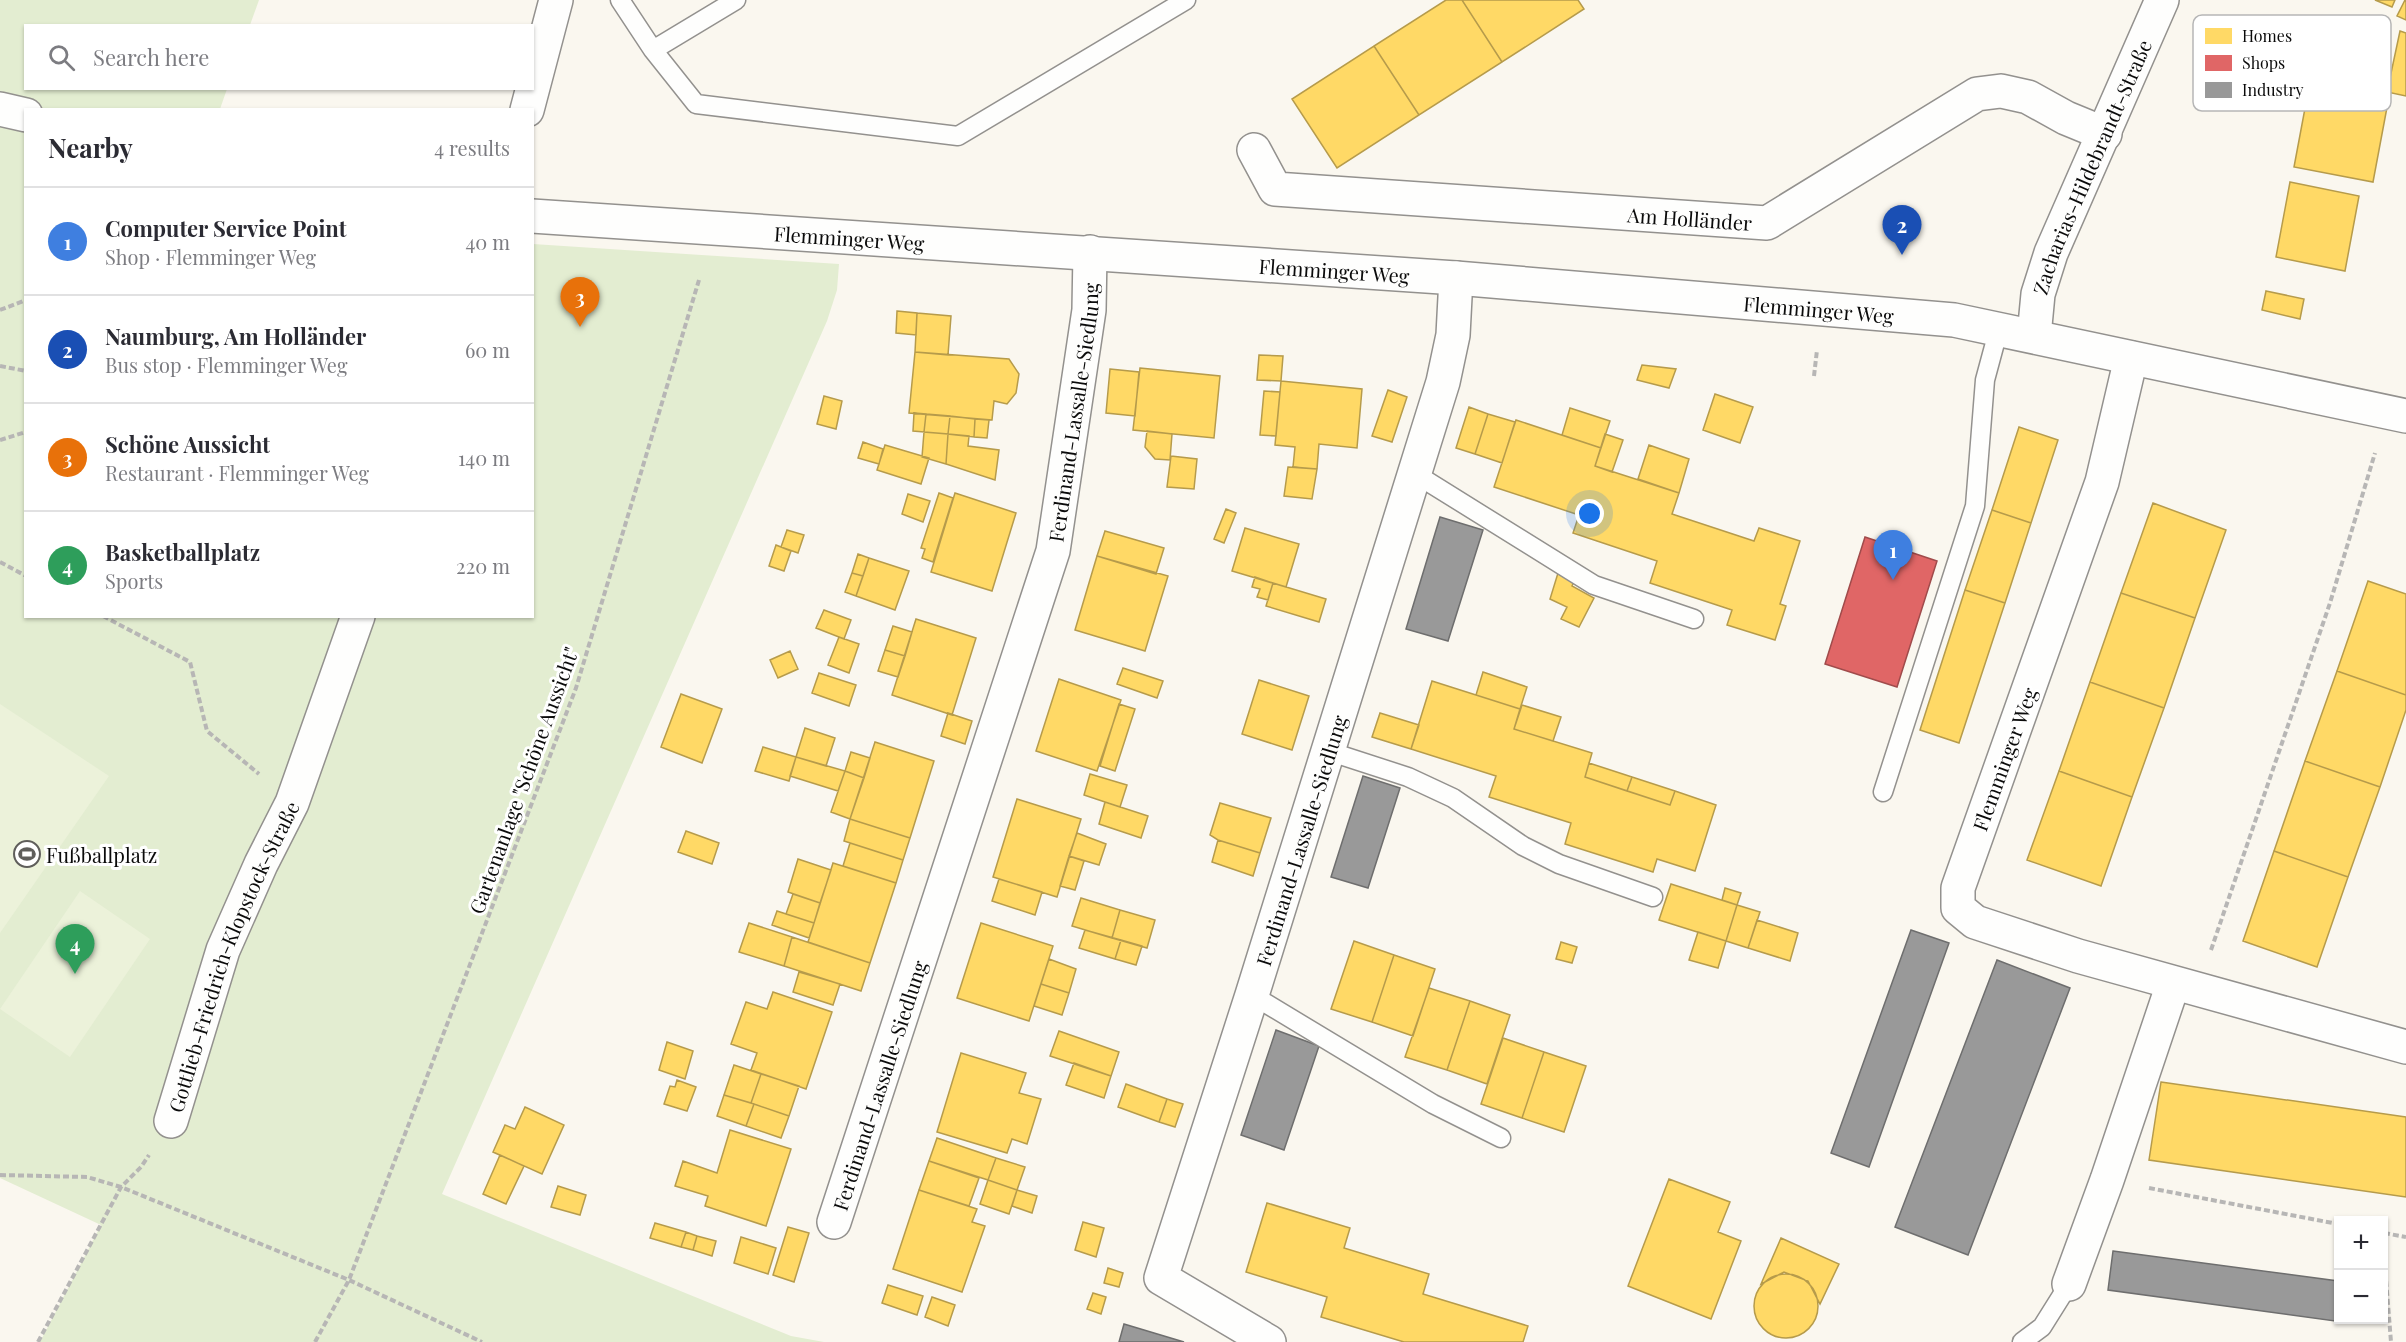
<!DOCTYPE html>
<html lang="en">
<head>
<meta charset="utf-8">
<style>
  :root { --surface:#fff; --page:#f7f7f7; --text:#2b2b33; --muted:#7c7c81; --line:#e1e1e2; --accent:#5f5e5b }
  body { margin:0; font-family:"Playfair Display",serif; background:var(--page); color:var(--text) }
  .controls { position:absolute; right:18px; bottom:18px; display:grid; overflow:hidden; border-radius:0px; box-shadow:0 2px 4px #0004 }
  .controls button { width:54px; height:54px; display:grid; place-items:center; padding:0; border:0; border-bottom:2px solid var(--line); background:var(--surface); color:var(--text); font:30px sans-serif }
  .you { position:absolute; left:1590px; top:514px; width:21px; height:21px; margin:-15px; border:4px solid #fff; border-radius:50%; background:#1a73e8; box-shadow:0 0 0 9px #1a73e833 }
  .badge { display:grid; place-items:center; width:39px; height:39px; border-radius:50%; background:var(--accent); color:#fff; font-size:20px; font-weight:700 }
  .pin { position:absolute; translate:-50% -50px; filter:drop-shadow(0 2px 3px #0008) }
  .pin::after { content:''; position:absolute; top:32px; width:21px; height:18px; background:inherit; clip-path:polygon(0 0,100% 0,50% 100%) }
  .list { margin:0; padding:0; list-style:none }
  h2 { display:flex; justify-content:space-between; align-items:center; height:78px; margin:0; padding:0 24px; font-size:26px }
  h2 small { font-size:20px; font-weight:400; color:var(--muted) }
  .list li { display:grid; grid-template-columns:39px 1fr auto; gap:18px; align-items:center; box-sizing:border-box; height:108px; padding:0 24px; border-top:2px solid var(--line) }
  .list b { display:block; font-size:22px; white-space:nowrap }
  .list p { margin:0; font-size:20px; white-space:nowrap; color:var(--muted) }
  .list em { font-size:20px; font-style:normal; color:var(--muted) }
  .icon { flex:none; width:33px; height:33px; fill:none; stroke:currentColor; stroke-width:2; stroke-linecap:round; stroke-linejoin:round }
  .map { position:relative; flex:none; width:2406px; height:1342px; overflow:hidden }
  .search { position:absolute; background:var(--surface); box-shadow:0 2px 4px #0004; left:24px; top:24px; width:510px; height:66px; display:flex; align-items:center; gap:15px; box-sizing:border-box; padding:0 21px; border-radius:0px; color:var(--muted); font-size:22px }
  .panel { position:absolute; background:var(--surface); box-shadow:0 2px 4px #0004; left:24px; top:108px; width:510px; height:510px; border-radius:0px }
  .map>svg:first-child { display:block }
</style>
</head>
<body>
<div class="map">
<svg width="2406" height="1342" viewBox="0 0 2406 1342">
  <rect width="100%" height="100%" fill="#faf7ef"/>
  <path fill="#e3edd1" d="M0 0H259L250 25 26 26V88L227 89 220 109 26 110V616H532L533 244 839 264 837 290 827 321 442 1194 791 1336 824 1342H40L101 1225 0 1178Z"/>
  <path fill="#ecf2da" d="M0 704 109 776 0 933Z
    M80 891 150 939 70 1057 0 1009Z"/>
  <path fill="#ffd966" stroke="#b69b4b" stroke-width="1.5" d="M1446 0H1462L1502 62 1419 115 1374 46Z
    M1462 0H1578L1584 9 1502 62Z
    M2375 0H2395L2392 7Z
    M2405 0H2406V20L2397 16Z
    M2400 31 2406 33V96L2387 92Z
    M1374 46 1419 115 1337 168 1292 99Z
    M2309 87 2388 102 2373 182 2294 167Z
    M2290 182 2359 196 2345 271 2276 257Z
    M2266 291 2304 299 2300 319 2262 310Z
    M897 311 917 313 916 335 896 333Z
    M917 313 951 316 948 355 915 352Z
    M915 352 1009 359 1019 374 1016 393 1007 404 994 401 992 420 909 413Z
    M1259 355 1283 356 1281 381 1257 380Z
    M1642 365 1676 369 1669 388 1637 380Z
    M1140 368 1220 376 1214 438 1133 430Z
    M1110 369 1139 372 1135 416 1106 413Z
    M1281 381 1362 389 1357 448 1319 444 1317 469 1293 467 1295 447 1275 445Z
    M1388 390 1407 397 1392 442 1372 436Z
    M1264 391 1280 392 1276 436 1260 435Z
    M1715 394 1753 407 1740 443 1703 430Z
    M824 396 842 401 836 429 817 424Z
    M1469 407 1488 414 1475 454 1456 448Z
    M1570 408 1610 421 1601 448 1562 435Z
    M914 413 926 414 924 432 913 431Z
    M926 414 950 416 948 434 924 432Z
    M1488 414 1515 422 1502 463 1475 454Z
    M950 416 975 419 974 437 948 434Z
    M975 419 989 420 987 438 974 437Z
    M1516 420 1601 448 1595 466 1679 493 1672 514 1754 541 1759 528 1800 541 1780 604 1786 606 1775 640 1727 625 1732 610 1650 583 1657 561 1573 533 1579 515 1494 487Z
    M2019 427 2058 440 2031 523 1992 510Z
    M1147 431 1172 434 1170 460 1155 459 1145 447Z
    M924 432 948 434 946 464 922 457Z
    M948 434 969 436 968 446 999 450 995 480 946 464Z
    M1605 434 1623 440 1612 472 1595 466Z
    M863 442 883 449 879 464 858 458Z
    M885 445 929 458 921 484 877 470Z
    M1649 445 1689 459 1679 493 1638 479Z
    M1171 456 1197 459 1194 489 1167 487Z
    M1288 467 1317 469 1312 499 1284 496Z
    M939 493 953 498 933 562 922 558 925 549 921 548Z
    M955 493 1016 513 992 591 931 572Z
    M908 494 930 501 923 522 902 514Z
    M2153 503 2226 530 2195 618 2121 593Z
    M1226 509 1236 513 1224 543 1214 539Z
    M1992 510 2031 523 2005 603 1965 590Z
    M1245 528 1299 544 1286 587 1232 571Z
    M787 530 804 535 798 553 781 547Z
    M1105 531 1164 548 1156 574 1097 556Z
    M776 545 791 551 784 571 769 566Z
    M858 554 869 558 863 576 852 573Z
    M1097 556 1168 576 1145 651 1075 630Z
    M869 558 909 571 895 610 856 596Z
    M852 573 863 576 856 596 845 592Z
    M1558 573 1575 580 1572 586 1594 598 1579 627 1561 619 1567 607 1550 599Z
    M1255 577 1273 583 1268 600 1257 597 1260 589 1252 587Z
    M2368 581 2406 594V695L2337 671Z
    M1273 583 1326 599 1319 622 1266 606Z
    M1965 590 2005 603 1959 743 1920 730Z
    M2121 593 2195 618 2164 708 2090 682Z
    M824 610 851 620 844 639 816 628Z
    M916 619 976 638 952 715 892 695Z
    M893 626 912 632 905 656 885 650Z
    M839 637 859 644 849 673 828 665Z
    M885 650 905 656 898 677 878 671Z
    M790 651 798 669 778 678 770 660Z
    M1123 668 1163 681 1157 698 1117 684Z
    M2337 671 2406 695V710L2380 787 2305 761Z
    M1483 672 1527 687 1520 709 1476 695Z
    M819 673 856 685 849 706 812 693Z
    M1059 679 1121 700 1097 771 1036 751Z
    M1259 680 1309 696 1292 750 1242 734Z
    M1432 681 1520 709 1514 729 1592 753 1585 777 1670 805 1675 791 1716 805 1695 871 1657 859 1653 872 1565 844 1571 823 1489 797 1496 776 1411 749Z
    M2090 682 2164 708 2132 797 2059 771Z
    M681 694 722 709 702 763 661 747Z
    M1119 704 1135 709 1115 771 1100 766Z
    M1522 705 1561 717 1553 741 1514 729Z
    M948 713 972 721 965 744 941 736Z
    M1380 713 1419 725 1411 749 1372 737Z
    M805 728 835 738 826 766 796 757Z
    M875 742 934 761 910 838 850 819Z
    M763 747 796 757 789 781 755 771Z
    M851 752 870 758 864 778 845 771Z
    M796 757 845 771 838 791 790 776Z
    M2305 761 2380 787 2348 877 2274 851Z
    M1589 763 1632 777 1627 791 1585 777Z
    M845 771 864 778 850 819 831 812Z
    M2059 771 2132 797 2101 886 2027 860Z
    M1090 774 1127 785 1120 807 1084 795Z
    M1632 777 1675 791 1670 805 1627 791Z
    M1017 799 1081 819 1057 897 993 877Z
    M1105 802 1148 816 1141 838 1099 824Z
    M1220 803 1271 818 1260 853 1218 840 1210 835Z
    M850 819 910 838 903 860 844 841Z
    M686 831 719 843 712 864 678 852Z
    M1077 833 1106 844 1099 865 1069 856Z
    M1218 840 1260 853 1253 876 1212 862Z
    M850 843 903 860 896 883 843 866Z
    M2274 851 2348 877 2317 967 2243 941Z
    M1069 856 1084 861 1075 890 1060 886Z
    M798 859 831 870 820 903 788 892Z
    M833 863 896 883 870 963 808 942Z
    M999 879 1042 892 1035 915 992 901Z
    M1671 884 1737 905 1726 941 1659 920Z
    M1725 888 1741 893 1737 905 1722 900Z
    M793 894 820 903 814 923 786 914Z
    M1081 898 1120 910 1112 938 1072 926Z
    M1737 905 1760 912 1748 948 1726 941Z
    M1120 910 1155 920 1147 948 1112 938Z
    M777 911 814 923 809 938 772 925Z
    M1757 920 1798 933 1790 961 1748 948Z
    M749 923 792 937 784 966 739 952Z
    M981 923 1053 946 1029 1021 957 998Z
    M1085 930 1121 940 1115 959 1079 948Z
    M1698 932 1726 941 1718 968 1689 960Z
    M792 937 870 963 861 991 784 966Z
    M1121 940 1142 946 1136 965 1115 959Z
    M1354 941 1394 955 1372 1022 1331 1009Z
    M1561 942 1577 947 1572 963 1556 959Z
    M1394 955 1435 969 1413 1036 1372 1022Z
    M1049 959 1076 969 1069 993 1041 984Z
    M799 972 840 984 833 1005 793 992Z
    M1041 984 1069 993 1062 1015 1034 1006Z
    M1429 988 1470 1001 1447 1070 1405 1057Z
    M773 992 832 1012 806 1089 751 1070 757 1053 731 1044 746 1002 767 1009Z
    M1470 1001 1510 1015 1487 1084 1447 1070Z
    M1059 1031 1119 1052 1111 1076 1050 1056Z
    M1503 1038 1544 1052 1522 1118 1481 1104Z
    M667 1042 693 1051 685 1079 659 1070Z
    M1544 1052 1586 1066 1564 1132 1522 1118Z
    M961 1053 1026 1073 1019 1093 1041 1099 1027 1144 1012 1139 1007 1153 937 1132Z
    M1074 1063 1111 1076 1104 1098 1066 1085Z
    M734 1065 761 1074 751 1103 724 1095Z
    M761 1074 799 1086 789 1116 751 1103Z
    M677 1080 696 1087 687 1111 664 1104 670 1086 675 1087Z
    M2161 1082 2406 1117V1197L2149 1160Z
    M1126 1084 1167 1099 1159 1122 1118 1107Z
    M724 1095 754 1104 746 1126 717 1116Z
    M1167 1099 1183 1104 1175 1127 1159 1122Z
    M754 1104 789 1116 781 1138 746 1126Z
    M525 1107 564 1125 542 1174 493 1152 505 1125 515 1129Z
    M730 1130 791 1149 766 1226 705 1206 708 1196 675 1186 683 1161 717 1173Z
    M937 1138 996 1158 988 1180 929 1161Z
    M500 1155 524 1166 506 1204 483 1194Z
    M996 1158 1025 1167 1017 1190 988 1180Z
    M929 1161 979 1178 969 1206 919 1190Z
    M1669 1179 1730 1202 1718 1232 1741 1241 1711 1319 1628 1286Z
    M988 1180 1017 1190 1009 1214 980 1204Z
    M558 1186 586 1195 580 1215 551 1207Z
    M919 1190 977 1209 972 1222 985 1226 962 1292 893 1269Z
    M1017 1190 1037 1196 1032 1213 1012 1206Z
    M1267 1203 1350 1228 1344 1248 1429 1274 1423 1294 1528 1326 1523 1342H1404L1321 1317 1327 1297 1246 1272Z
    M1083 1222 1104 1228 1096 1257 1075 1250Z
    M655 1223 686 1232 681 1247 650 1238Z
    M788 1227 809 1233 794 1282 773 1275Z
    M686 1232 697 1236 693 1250 681 1247Z
    M697 1236 716 1241 712 1256 693 1250Z
    M741 1237 776 1248 768 1274 734 1263Z
    M1781 1238 1839 1264 1820 1304 1808 1281 1784 1272 1761 1284Z
    M1108 1268 1123 1273 1119 1287 1104 1283Z
    M1754 1306a32 32 0 1 1 64 0a32 32 0 1 1-64 0Z
    M888 1285 923 1296 917 1315 882 1303Z
    M1093 1293 1106 1297 1101 1314 1087 1309Z
    M932 1297 955 1305 948 1326 925 1317Z"/>
  <path fill="#e06666" stroke="#a04b4b" stroke-width="1.5" d="M1865 537 1937 561 1897 687 1825 664Z"/>
  <path fill="#999" stroke="#6e6e6e" stroke-width="1.5" d="M1440 517 1483 530 1448 641 1406 629Z
    M1363 776 1400 788 1368 888 1331 877Z
    M1911 930 1949 943 1869 1167 1831 1153Z
    M1997 960 2070 988 1968 1255 1895 1227Z
    M1276 1030 1319 1046 1284 1150 1241 1135Z
    M2113 1251 2338 1281 2335 1321 2108 1290Z
    M1124 1324 1184 1342H1119Z"/>
  <g fill="none" stroke-linecap="round" stroke-linejoin="round">
    <defs>
      <path id="lane" d="M620 0 653 50 696 104 958 136 1186 0
        M653 50 736 0
        M1414 473 1594 585 1694 619
        M1328 751 1408 777 1453 798 1523 846 1559 864 1653 897
        M1883 792 1975 506 1985 380 1999 328
        M1252 995 1433 1104 1501 1138
        M2022 1342 2042 1327 2069 1284"/>
      <g id="street">
        <path d="M0 109 26 115"/>
        <path d="M527 110 556 0"/>
        <path id="s1" d="M1254 150 1275 189 1767 223 1977 94 2001 91 2028 97 2066 118 2105 134"/>
        <path id="s2" d="M532 216 1456 278 1954 320 2406 416"/>
        <path id="s3" d="M2034 336 2038 294 2051 253 2162 0"/>
        <path d="M2131 358 2102 482 1958 888V908L1975 922 2078 956 2406 1047"/>
        <path id="s4" d="M171 1121 223 950 261 864 292 803 358 616"/>
        <path id="s5" d="M834 1222 1053 551 1089 310 1090 252"/>
        <path d="M2069 1284 2107 1180 2173 984"/>
        <path id="s6" d="M1269 1342 1161 1278 1252 995 1443 382 1453 335 1456 278"/>
      </g>
    </defs>
    <use href="#lane" stroke="#93918e" stroke-width="21"/>
    <use href="#street" stroke="#93918e" stroke-width="36"/>
    <path stroke="#b7b6b5" stroke-width="4" stroke-dasharray="6 3" stroke-linecap="butt" d="M0 310 26 300
      M0 366 26 371
      M1814 376 1817 350
      M0 440 26 432
      M0 562 26 576
      M103 616 190 662 207 731 259 774
      M2211 950 2330 603 2375 453
      M0 1175 87 1177 121 1187 349 1280 482 1342
      M2149 1188 2338 1224
      M2384 1233 2406 1237
      M2384 1254 2391 1342
      M38 1342 121 1187 141 1167 149 1155
      M315 1342 349 1280 576 688 699 280"/>
    <use href="#lane" stroke="#fefefd" stroke-width="18"/>
    <use href="#street" stroke="#fefefd" stroke-width="33"/>
  </g>
  <defs>
    <symbol id="stadium-ring" viewBox="-11 -11 22 22"><circle r="9.5" fill="#fff" stroke="#5f5e5b" stroke-width="1.5"/><path d="M0-5a6.5 5 0 1 0 0 10a6.5 5 0 1 0 0-10ZM-3.5-1.8h7v3.6h-7Z" fill="#5f5e5b"/></symbol>
  </defs>
  <g fill-rule="evenodd">
    <use href="#stadium-ring" x="12" y="839" width="30" height="30"/>
  </g>
  <g text-anchor="middle" dominant-baseline="central" stroke-width="6" stroke-linejoin="round" paint-order="stroke">
    <g font-size="20" fill="#0b0b0b" stroke="#fff">
      <text stroke="none"><textPath href="#s3" startOffset="180">Zacharias-Hildebrandt-Straße</textPath></text>
      <text stroke="none"><textPath href="#s1" startOffset="460">Am Holländer</textPath></text>
      <text stroke="none"><textPath href="#s2" startOffset="318">Flemminger Weg</textPath></text>
      <text stroke="none"><textPath href="#s2" startOffset="804">Flemminger Weg</textPath></text>
      <text stroke="none"><textPath href="#s2" startOffset="1290">Flemminger Weg</textPath></text>
      <text stroke="none"><textPath href="#s5" startOffset="846">Ferdinand-Lassalle-Siedlung</textPath></text>
      <text transform="translate(2004 759) rotate(-70)">Flemminger Weg</text>
      <text transform="translate(523 780) rotate(-70)">Gartenanlage "Schöne Aussicht"</text>
      <text stroke="none"><textPath href="#s6" startOffset="585">Ferdinand-Lassalle-Siedlung</textPath></text>
      <text stroke="none"><textPath href="#s4" startOffset="176">Gottlieb-Friedrich-Klopstock-Straße</textPath></text>
      <text stroke="none"><textPath href="#s5" startOffset="144">Ferdinand-Lassalle-Siedlung</textPath></text>
    </g>
    <g font-size="20" fill="#0b0b0b" stroke="#fff" text-anchor="start">
      <text x="46" y="854">Fußballplatz</text>
    </g>
  </g>
  <rect x="2193" y="15" width="198" height="96" rx="9" fill="#fff" stroke="#b6b6b6" stroke-width="1.5"/>
  <rect x="2205" y="28" width="27" height="16" fill="#ffd966"/>
  <rect x="2205" y="55" width="27" height="16" fill="#e06666"/>
  <rect x="2205" y="82" width="27" height="16" fill="#999"/>
  <g font-size="16" fill="#0b0b0b">
    <text x="2242" y="42">Homes</text>
    <text x="2242" y="69">Shops</text>
    <text x="2242" y="96">Industry</text>
  </g>
</svg>
<div class="controls">
<button>+</button>
<button>−</button>
</div>
<div class="you"></div>
<div class="pin badge" style="left:1893px;top:580px;background:#3f7fe0">1</div>
<div class="pin badge" style="left:1902px;top:255px;background:#1a4fb4">2</div>
<div class="pin badge" style="left:580px;top:327px;background:#e8710a">3</div>
<div class="pin badge" style="left:75px;top:974px;background:#2e9e5b">4</div>
<div class="search"><svg class="icon" aria-label="search" viewBox="0 0 24 24"><circle cx="10" cy="10" r="6"/><path d="M15 15l6 6"/></svg>Search here</div>
<section class="panel">
<h2>Nearby<small>4 results</small></h2>
<ul class="list">
<li><span class="badge" style="background:#3f7fe0">1</span><div><b>Computer Service Point</b><p>Shop · Flemminger Weg</p></div><em>40 m</em></li>
<li><span class="badge" style="background:#1a4fb4">2</span><div><b>Naumburg, Am Holländer</b><p>Bus stop · Flemminger Weg</p></div><em>60 m</em></li>
<li><span class="badge" style="background:#e8710a">3</span><div><b>Schöne Aussicht</b><p>Restaurant · Flemminger Weg</p></div><em>140 m</em></li>
<li><span class="badge" style="background:#2e9e5b">4</span><div><b>Basketballplatz</b><p>Sports</p></div><em>220 m</em></li>
</ul>
</section>
</div>
</body>
</html>
